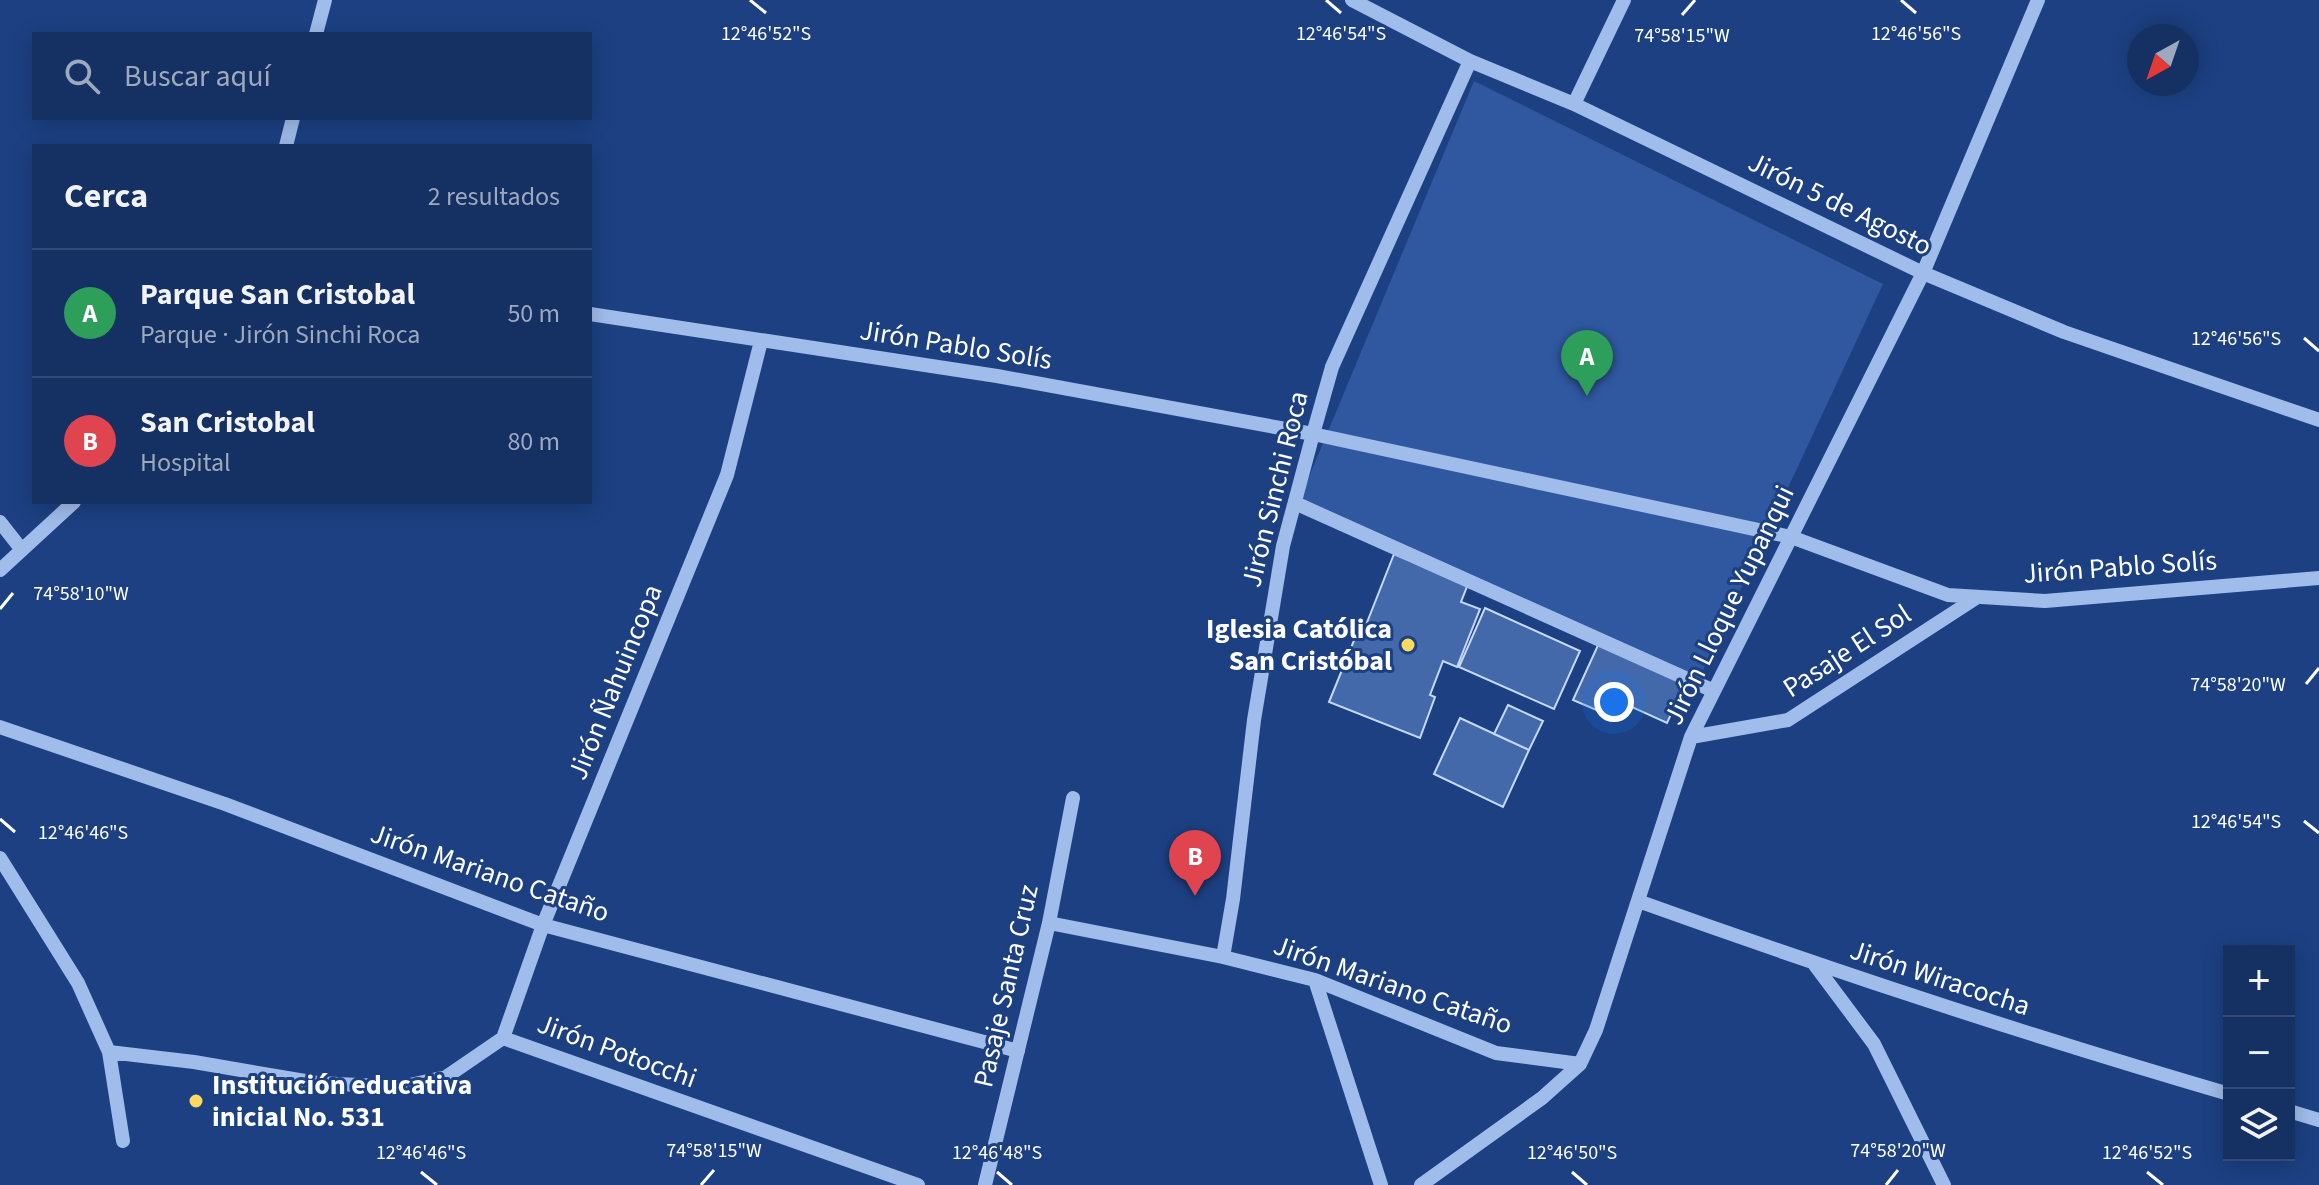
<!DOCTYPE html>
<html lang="es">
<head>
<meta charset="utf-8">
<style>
  :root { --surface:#153062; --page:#1e3868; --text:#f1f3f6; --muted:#9da9be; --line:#344b77; --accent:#fbda5d }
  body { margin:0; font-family:"Source Sans 3",sans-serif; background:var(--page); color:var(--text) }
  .controls { position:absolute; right:24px; bottom:24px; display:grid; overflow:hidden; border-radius:0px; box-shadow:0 4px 20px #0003 }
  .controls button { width:72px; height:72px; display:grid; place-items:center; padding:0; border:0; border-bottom:2px solid var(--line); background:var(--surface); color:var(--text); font:40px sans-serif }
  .compass { position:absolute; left:2127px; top:24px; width:72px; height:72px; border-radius:50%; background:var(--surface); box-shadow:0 4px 20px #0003; rotate:220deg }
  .you { position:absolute; left:1614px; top:702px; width:28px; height:28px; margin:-20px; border:6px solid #fff; border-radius:50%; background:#1a73e8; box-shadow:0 0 0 12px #1a73e833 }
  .badge { display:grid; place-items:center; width:52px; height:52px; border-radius:50%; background:var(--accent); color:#fff; font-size:26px; font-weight:700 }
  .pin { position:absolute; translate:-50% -66px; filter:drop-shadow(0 2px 4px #0008) }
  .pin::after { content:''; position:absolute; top:42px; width:28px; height:24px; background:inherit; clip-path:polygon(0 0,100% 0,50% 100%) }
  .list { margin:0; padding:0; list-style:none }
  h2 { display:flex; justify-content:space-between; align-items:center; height:104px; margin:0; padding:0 32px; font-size:34px }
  h2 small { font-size:26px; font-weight:400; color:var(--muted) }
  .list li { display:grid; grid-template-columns:52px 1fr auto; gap:24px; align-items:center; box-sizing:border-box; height:128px; padding:0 32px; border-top:2px solid var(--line) }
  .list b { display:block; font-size:30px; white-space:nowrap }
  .list p { margin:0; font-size:26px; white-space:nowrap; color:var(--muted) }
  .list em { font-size:26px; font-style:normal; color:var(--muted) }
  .icon { flex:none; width:44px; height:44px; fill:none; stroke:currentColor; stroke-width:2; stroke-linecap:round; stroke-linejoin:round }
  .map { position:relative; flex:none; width:2319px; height:1185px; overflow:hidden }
  .search { position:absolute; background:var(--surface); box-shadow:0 4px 20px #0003; left:32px; top:32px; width:560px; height:88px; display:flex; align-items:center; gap:20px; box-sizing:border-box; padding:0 28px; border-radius:0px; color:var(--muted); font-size:30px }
  .panel { position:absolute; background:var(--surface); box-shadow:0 4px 20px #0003; left:32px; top:144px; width:560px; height:360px; border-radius:0px }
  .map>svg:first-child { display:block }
</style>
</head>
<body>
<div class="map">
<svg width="2319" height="1185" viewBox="0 0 2319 1185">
  <rect width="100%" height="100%" fill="#1c4082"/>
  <path fill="#2f58a0" d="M1474 81 1883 284 1698 681 1296 508Z"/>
  <path fill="#4469ab" stroke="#c5d8f8" stroke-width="2" d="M1394 554 1468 584 1461 602 1480 609 1457 667 1443 661 1430 695 1435 697 1420 738 1329 702 1359 628 1364 630Z
    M1485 608 1580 651 1554 709 1459 667Z
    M1599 643 1686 682 1667 723 1608 696 1601 712 1573 700Z
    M1508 705 1543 721 1529 750 1494 734Z
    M1460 718 1529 750 1503 807 1434 774Z"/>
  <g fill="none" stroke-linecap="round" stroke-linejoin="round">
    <path stroke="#a0bcea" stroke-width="14" d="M1352 0 1470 61 1574 104 1923 273 2064 332 2319 420
      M316 34 325 0
      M1574 104 1624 0
      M286 146 293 118
      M590 314 997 376 1313 434 1791 537 1948 595 2045 601 2319 578
      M1295 503 1714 691
      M0 522 22 550
      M0 570 74 502
      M0 727 225 804 543 925 1018 1051
      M1691 737 1788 720 1976 598
      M0 858 78 983 109 1052 123 1141
      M1638 901C1833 971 2030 1036 2229 1094
      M1049 923 1223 957 1315 980 1496 1053 1580 1064
      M1223 957 1233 899 1254 720 1283 546 1313 434 1332 367 1470 61
      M1815 965 1874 1044 1944 1185
      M1315 980 1381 1185
      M503 1038 543 925 727 475 761 341
      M503 1038 918 1185
      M109 1052 194 1062 317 1083 401 1087 446 1077 503 1038
      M2289 1111 2319 1120
      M985 1185 1049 923 1073 798
      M1421 1185 1542 1098 1580 1064 1596 1030 1691 737 1923 273 2038 0"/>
  </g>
  <path fill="none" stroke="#fff" stroke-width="3" d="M750 0 766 13M1326 0 1341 13M1901 0 1916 13M1682 15 1695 0M2304 338 2319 351M0 609 13 593M2306 684 2319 668M0 819 15 832M2304 821 2319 833M421 1172 437 1185M997 1172 1012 1185M1572 1172 1587 1185M2147 1172 2163 1185M701 1185 714 1170M1886 1185 1898 1170"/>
  <g fill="#fbda5d" stroke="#1c4082" stroke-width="3">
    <circle cx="1408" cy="645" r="8"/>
    <circle cx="196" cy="1101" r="8"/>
  </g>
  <g text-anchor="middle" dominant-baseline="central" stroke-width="6" stroke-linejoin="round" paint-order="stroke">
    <g font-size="28" fill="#fff" stroke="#1c4082">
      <text transform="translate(1840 204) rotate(26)">Jirón 5 de Agosto</text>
      <text transform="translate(956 345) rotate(9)">Jirón Pablo Solís</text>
      <text transform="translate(1275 489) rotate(-76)">Jirón Sinchi Roca</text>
      <text transform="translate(2120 567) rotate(-4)">Jirón Pablo Solís</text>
      <text transform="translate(1729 605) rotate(-64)">Jirón Lloque Yupanqui</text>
      <text transform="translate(1847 651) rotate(-33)">Pasaje El Sol</text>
      <text transform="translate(615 682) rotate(-68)">Jirón Ñahuincopa</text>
      <text transform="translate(490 873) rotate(19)">Jirón Mariano Cataño</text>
      <text transform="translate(1940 978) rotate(18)">Jirón Wiracocha</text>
      <text transform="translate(1393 985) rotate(19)">Jirón Mariano Cataño</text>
      <text transform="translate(1006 986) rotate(-77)">Pasaje Santa Cruz</text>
      <text transform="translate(617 1051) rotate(20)">Jirón Potocchi</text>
    </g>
    <g font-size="28" font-weight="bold" fill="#fff" stroke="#1c4082" text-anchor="end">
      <text x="1392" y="629">Iglesia Católica<tspan x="1392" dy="32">San Cristóbal</tspan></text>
      <text x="212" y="1085" text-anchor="start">Institución educativa<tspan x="212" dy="32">inicial No. 531</tspan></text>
    </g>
  </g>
  <g font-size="20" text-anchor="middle" fill="#fff" stroke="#1c4082" stroke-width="6" stroke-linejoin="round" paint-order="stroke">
    <text x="1341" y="40">12°46'54"S</text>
    <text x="766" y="40">12°46'52"S</text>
    <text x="1916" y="40">12°46'56"S</text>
    <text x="1682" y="42">74°58'15"W</text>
    <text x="2236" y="345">12°46'56"S</text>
    <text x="81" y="600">74°58'10"W</text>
    <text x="2238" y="691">74°58'20"W</text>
    <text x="2236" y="828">12°46'54"S</text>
    <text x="83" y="839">12°46'46"S</text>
    <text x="714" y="1157">74°58'15"W</text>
    <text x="1898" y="1157">74°58'20"W</text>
    <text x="421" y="1159">12°46'46"S</text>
    <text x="997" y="1159">12°46'48"S</text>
    <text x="1572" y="1159">12°46'50"S</text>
    <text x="2147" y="1159">12°46'52"S</text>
  </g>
</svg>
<div class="controls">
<button>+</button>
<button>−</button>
<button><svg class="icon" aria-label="layers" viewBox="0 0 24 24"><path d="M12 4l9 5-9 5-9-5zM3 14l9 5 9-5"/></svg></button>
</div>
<svg class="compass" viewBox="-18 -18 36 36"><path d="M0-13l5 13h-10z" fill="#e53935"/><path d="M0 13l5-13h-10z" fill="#9da9be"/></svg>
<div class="you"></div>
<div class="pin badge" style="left:1587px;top:396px;background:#2e9e5b">A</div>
<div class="pin badge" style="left:1195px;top:896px;background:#e0444e">B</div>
<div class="search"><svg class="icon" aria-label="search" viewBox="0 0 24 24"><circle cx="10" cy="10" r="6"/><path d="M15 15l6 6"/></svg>Buscar aquí</div>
<section class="panel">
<h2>Cerca<small>2 resultados</small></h2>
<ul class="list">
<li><span class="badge" style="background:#2e9e5b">A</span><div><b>Parque San Cristobal</b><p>Parque · Jirón Sinchi Roca</p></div><em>50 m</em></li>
<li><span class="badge" style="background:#e0444e">B</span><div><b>San Cristobal</b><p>Hospital</p></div><em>80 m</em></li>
</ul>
</section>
</div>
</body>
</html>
